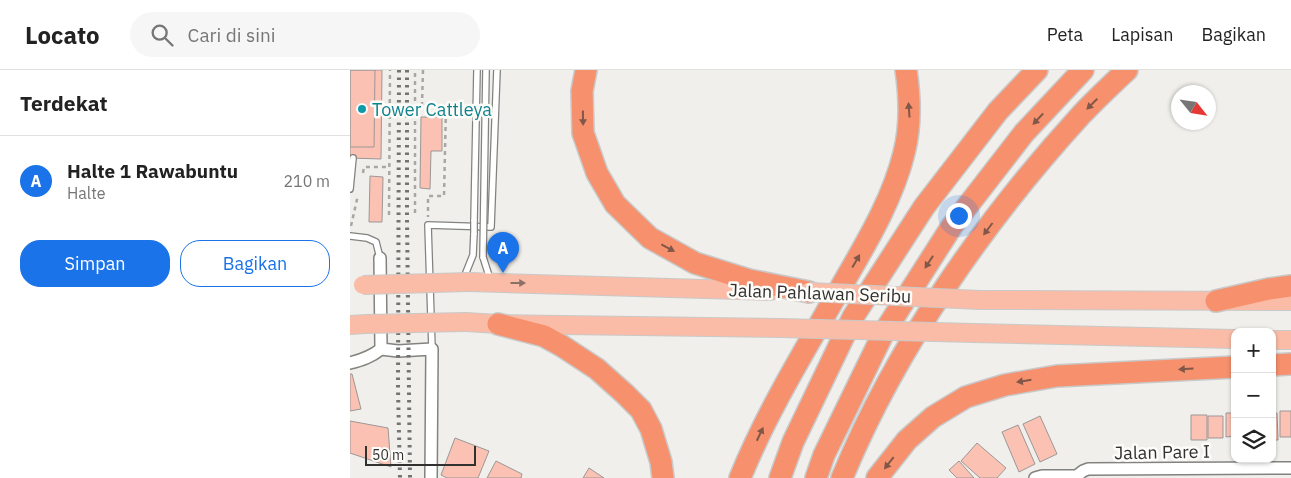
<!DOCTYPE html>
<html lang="id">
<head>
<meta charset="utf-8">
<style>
  :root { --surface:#fff; --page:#f6f6f6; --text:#222; --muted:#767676; --line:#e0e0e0; --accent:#1a73e8 }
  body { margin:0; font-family:"IBM Plex Sans",sans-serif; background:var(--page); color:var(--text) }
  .controls { position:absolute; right:15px; bottom:15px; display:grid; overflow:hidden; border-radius:10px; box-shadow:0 1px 4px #0004 }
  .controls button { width:45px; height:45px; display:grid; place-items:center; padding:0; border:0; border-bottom:1px solid var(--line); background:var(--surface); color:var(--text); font:25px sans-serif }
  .compass { position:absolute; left:821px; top:15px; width:45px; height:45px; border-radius:50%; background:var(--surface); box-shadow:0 1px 4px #0004; rotate:120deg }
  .scale { position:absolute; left:15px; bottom:12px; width:111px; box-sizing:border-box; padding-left:5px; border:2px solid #313130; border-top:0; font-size:14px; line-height:18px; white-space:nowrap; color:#313130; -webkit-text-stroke:4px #fdfcf9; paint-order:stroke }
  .you { position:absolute; left:608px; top:145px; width:18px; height:18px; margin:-12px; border:4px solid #fff; border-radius:50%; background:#1a73e8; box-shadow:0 0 0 8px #1a73e833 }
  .badge { display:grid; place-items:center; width:32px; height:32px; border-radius:50%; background:var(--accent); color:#fff; font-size:16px; font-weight:700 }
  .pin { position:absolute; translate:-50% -41px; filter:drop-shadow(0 1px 2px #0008) }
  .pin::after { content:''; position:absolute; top:26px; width:18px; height:15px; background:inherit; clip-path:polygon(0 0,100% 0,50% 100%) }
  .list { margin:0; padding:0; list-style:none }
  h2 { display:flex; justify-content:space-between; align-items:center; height:65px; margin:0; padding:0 20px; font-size:21px }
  h2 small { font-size:16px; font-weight:400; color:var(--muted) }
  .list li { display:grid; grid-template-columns:32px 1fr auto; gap:15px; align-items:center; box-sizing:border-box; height:90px; padding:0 20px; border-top:1px solid var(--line) }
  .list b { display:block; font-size:19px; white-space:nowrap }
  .list p { margin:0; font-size:16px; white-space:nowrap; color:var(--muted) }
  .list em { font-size:16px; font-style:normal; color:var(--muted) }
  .actions { display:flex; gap:10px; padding:15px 20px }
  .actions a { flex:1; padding:11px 0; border:1px solid var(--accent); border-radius:20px; text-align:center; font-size:18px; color:var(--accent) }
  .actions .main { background:var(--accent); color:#fff }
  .icon { flex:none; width:28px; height:28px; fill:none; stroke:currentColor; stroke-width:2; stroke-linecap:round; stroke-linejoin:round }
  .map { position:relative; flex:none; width:941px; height:408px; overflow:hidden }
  header { display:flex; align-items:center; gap:30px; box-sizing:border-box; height:70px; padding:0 25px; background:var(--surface); border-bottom:1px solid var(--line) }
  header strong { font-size:24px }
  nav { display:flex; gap:28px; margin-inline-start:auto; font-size:18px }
  .search { width:350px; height:45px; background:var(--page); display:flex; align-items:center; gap:12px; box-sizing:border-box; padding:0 18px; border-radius:28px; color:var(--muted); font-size:19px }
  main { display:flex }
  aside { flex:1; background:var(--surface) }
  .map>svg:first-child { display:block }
</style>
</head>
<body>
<header>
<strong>Locato</strong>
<div class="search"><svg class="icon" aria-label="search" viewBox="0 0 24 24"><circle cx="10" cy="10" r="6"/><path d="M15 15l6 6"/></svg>Cari di sini</div>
<nav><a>Peta</a><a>Lapisan</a><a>Bagikan</a></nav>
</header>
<main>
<aside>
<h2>Terdekat<small></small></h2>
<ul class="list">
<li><span class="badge">A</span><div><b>Halte 1 Rawabuntu</b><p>Halte</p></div><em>210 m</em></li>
</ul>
<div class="actions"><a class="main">Simpan</a><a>Bagikan</a></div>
</aside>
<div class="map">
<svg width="941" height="408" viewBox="0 0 941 408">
  <rect width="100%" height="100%" fill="#f0efeb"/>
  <path fill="#fbc2b4" stroke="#9b9796" d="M0 0H25L24 77H0Z
    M0 0H32L31 89 0 88Z
    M71 47H92V81H81L80 119 70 118Z
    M20 106 33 107 32 152H19Z
    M0 304H2L11 339 0 341Z
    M930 341H941V367H930Z
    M876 343H885V366L876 367Z
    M922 343H927L928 370H922Z
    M841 345H857V370H841Z
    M690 346 707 384 690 392 673 354Z
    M858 346H873V368H858Z
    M0 351 38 358 41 397 0 383Z
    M668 355 685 394 669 402 652 362Z
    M105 368 139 381 128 408H97L91 405Z
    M627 373 656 398 647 408H630L611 391Z
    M146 391 172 404 171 408H137Z
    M609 391 624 408H607L599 400Z
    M239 398 254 408H233Z"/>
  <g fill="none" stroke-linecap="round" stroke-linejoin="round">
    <defs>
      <path id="lane" d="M0 119 3 88
        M124 151 127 0
        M0 166 17 168 26 172 30 188
        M133 187 140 209
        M113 210 123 185 124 163
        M82 279 78 155 141 157 147 0"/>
      <path id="street" d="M30 188 31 279
        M31 279 48 281 82 279 81 408
        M0 293C12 290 21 287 31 279
        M685 408 692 406H726
        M724 408 733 401 738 399 941 398"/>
      <path id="primary" d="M119 212 421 221
        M630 230 941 231
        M116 252 148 254 431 258
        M0 255 16 254
        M623 263 885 269
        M922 270H941"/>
      <path id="highway" d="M236 0 232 21 233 63 247 103 265 134 300 168 345 193 399 210 459 222
        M866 231 919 219 941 216
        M148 254 194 266 212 276 247 299 275 324 291 340 301 359 311 392 313 408
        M922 295 941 294
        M390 408C418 339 458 275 495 210 518 170 543 128 554 83 561 56 560 27 556 0
        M430 408 443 372 503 247 574 137 648 41 687 0
        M466 408 474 385 533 264 602 156 674 63 733 0
        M492 408C546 277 635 150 731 45 745 30 761 15 777 0
        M527 408 557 370 583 347 616 327 655 315 707 306 885 297"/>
    </defs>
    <use href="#lane" stroke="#82827f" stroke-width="8"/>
    <use href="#street" stroke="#82827f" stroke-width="14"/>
    <use href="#primary" stroke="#c9c9c9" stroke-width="20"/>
    <use href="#highway" stroke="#c9c9c9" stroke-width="24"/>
    <path stroke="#a8a7a4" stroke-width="2.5" stroke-dasharray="4 4" stroke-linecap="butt" d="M73 0 72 35 96 36 94 126H78V147
      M13 103 14 97H39
      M65 143V0
      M39 145 40 0
      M1 156 8 125"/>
    <use href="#lane" stroke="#fff" stroke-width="5.5"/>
    <use href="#street" stroke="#fff" stroke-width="11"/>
    <use href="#primary" stroke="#fabca7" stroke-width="18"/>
    <use href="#highway" stroke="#f6906d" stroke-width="21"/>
    <path stroke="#737371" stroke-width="4" stroke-dasharray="2.5 5" stroke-linecap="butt" d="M49 0 48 319 50 408
      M57 0V149L60 408"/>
    <defs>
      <path id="lane-bridge" d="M124 151V163
        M133 187 136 0"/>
      <path id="primary-bridge" d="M13 215 119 212
        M459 222 630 230
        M16 254 116 252
        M431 258 623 263"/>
    </defs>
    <use href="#lane-bridge" stroke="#82827f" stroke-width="8" stroke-linecap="butt"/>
    <use href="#primary-bridge" stroke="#c9c9c9" stroke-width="20" stroke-linecap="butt"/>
    <use href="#lane-bridge" stroke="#fff" stroke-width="5.5"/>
    <use href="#primary-bridge" stroke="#fabca7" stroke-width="18"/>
  </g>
  <defs><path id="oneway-solid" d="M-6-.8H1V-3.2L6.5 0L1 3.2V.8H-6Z" transform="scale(1.25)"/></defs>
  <g fill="#805748">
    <use href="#oneway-solid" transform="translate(742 34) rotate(135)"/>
    <use href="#oneway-solid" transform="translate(559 40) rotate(-94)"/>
    <use href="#oneway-solid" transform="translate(233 48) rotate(89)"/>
    <use href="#oneway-solid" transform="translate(688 49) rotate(133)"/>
    <use href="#oneway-solid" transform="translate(638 159) rotate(127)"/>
    <use href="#oneway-solid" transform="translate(318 178) rotate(28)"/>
    <use href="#oneway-solid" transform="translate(506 191) rotate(-60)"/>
    <use href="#oneway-solid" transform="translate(579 192) rotate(123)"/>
    <use href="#oneway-solid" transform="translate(836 299) rotate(177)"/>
    <use href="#oneway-solid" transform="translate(674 311) rotate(171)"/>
    <use href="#oneway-solid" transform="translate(410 364) rotate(-65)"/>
    <use href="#oneway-solid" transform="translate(539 393) rotate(128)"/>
  </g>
  <use fill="#8b7066" href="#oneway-solid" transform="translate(168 213)"/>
  <circle fill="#0f9aa8" stroke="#fdfcf9" stroke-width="2" cx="12" cy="39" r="5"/>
  <g text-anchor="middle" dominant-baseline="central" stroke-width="5" stroke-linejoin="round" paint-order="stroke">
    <g font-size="18" fill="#0d838f" stroke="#fdfcf9" text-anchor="start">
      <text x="22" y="39">Tower Cattleya</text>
    </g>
    <g font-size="18" fill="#313130" stroke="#fdfcf9">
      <text transform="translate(470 223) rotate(2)">Jalan Pahlawan Seribu</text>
      <text transform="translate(812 382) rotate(-1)">Jalan Pare I</text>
    </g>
  </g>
</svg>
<div class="controls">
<button>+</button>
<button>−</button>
<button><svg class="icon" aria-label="layers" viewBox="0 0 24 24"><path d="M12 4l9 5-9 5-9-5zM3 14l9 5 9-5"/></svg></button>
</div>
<svg class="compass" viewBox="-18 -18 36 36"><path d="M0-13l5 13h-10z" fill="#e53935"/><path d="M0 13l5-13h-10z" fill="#767676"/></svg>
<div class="scale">50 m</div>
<div class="you"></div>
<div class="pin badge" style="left:153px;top:203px">A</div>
</div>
</main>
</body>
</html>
